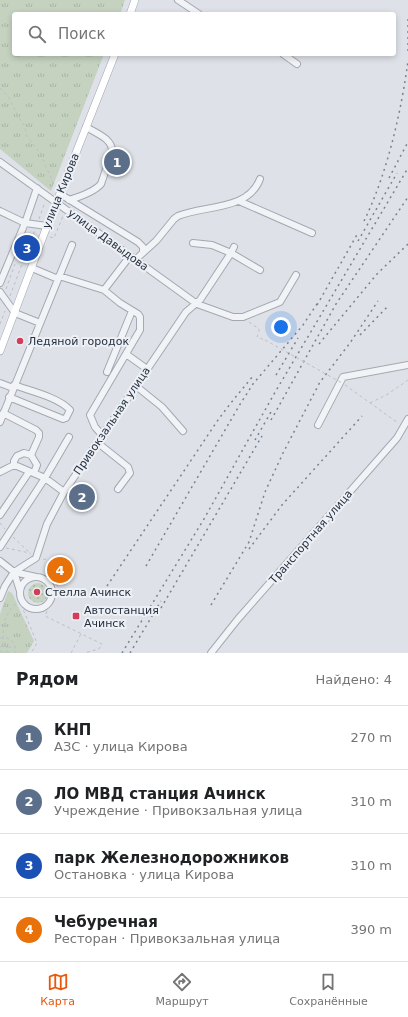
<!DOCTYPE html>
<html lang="ru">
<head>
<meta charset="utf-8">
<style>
  :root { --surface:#fff; --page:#f6f6f6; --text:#202124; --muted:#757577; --line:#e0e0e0; --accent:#ea580c }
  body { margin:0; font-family:"DejaVu Sans",sans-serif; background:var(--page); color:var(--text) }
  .you { position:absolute; left:281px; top:327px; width:14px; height:14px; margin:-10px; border:3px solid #fff; border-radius:50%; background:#1a73e8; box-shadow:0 0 0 6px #1a73e833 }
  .badge { display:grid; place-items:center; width:26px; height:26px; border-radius:50%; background:var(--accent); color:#fff; font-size:13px; font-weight:700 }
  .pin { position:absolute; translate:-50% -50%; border:2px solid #fff; box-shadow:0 1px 4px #0006 }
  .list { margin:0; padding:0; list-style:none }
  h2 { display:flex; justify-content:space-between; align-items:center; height:52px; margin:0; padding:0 16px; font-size:17px }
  h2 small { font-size:13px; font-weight:400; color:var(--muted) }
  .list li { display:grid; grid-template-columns:26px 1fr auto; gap:12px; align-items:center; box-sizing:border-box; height:64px; padding:0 16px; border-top:1px solid var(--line) }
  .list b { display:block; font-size:15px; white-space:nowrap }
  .list p { margin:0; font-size:13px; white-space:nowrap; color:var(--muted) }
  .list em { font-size:13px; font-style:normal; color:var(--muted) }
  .icon { flex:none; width:22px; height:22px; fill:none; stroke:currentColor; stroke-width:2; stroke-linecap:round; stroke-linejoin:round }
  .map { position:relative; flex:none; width:408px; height:653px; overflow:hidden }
  .search { position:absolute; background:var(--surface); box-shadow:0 2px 6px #0003; left:12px; right:12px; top:12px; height:44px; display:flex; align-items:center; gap:10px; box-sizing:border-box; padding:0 14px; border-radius:4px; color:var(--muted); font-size:15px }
  .sheet { height:308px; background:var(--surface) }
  nav { display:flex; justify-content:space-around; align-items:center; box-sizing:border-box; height:56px; border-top:1px solid var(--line); background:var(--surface); font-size:11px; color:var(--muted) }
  nav a { display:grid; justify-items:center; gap:2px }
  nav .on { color:var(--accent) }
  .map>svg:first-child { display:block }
</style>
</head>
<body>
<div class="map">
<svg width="408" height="653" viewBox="0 0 408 653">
  <defs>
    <pattern id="grass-dots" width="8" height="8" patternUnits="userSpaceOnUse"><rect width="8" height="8" fill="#c4d2bf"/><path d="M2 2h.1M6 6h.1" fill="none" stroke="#a8b5a5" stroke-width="1.8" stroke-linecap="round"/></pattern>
    <pattern id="park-tufts" width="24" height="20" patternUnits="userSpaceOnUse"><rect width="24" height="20" fill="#c4d2bf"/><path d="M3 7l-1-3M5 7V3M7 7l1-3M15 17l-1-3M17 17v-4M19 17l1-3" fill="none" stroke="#a8b5a5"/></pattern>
  </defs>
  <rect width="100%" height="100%" fill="#dee2e8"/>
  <path fill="url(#grass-dots)" d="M28 593a10 10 0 1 1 20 0a10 10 0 1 1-20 0Z"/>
  <path fill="url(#park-tufts)" d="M0 0H125L120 14H14V54H104L51 191 0 149Z
    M8 591 12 593 34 641 27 653H0V614Z"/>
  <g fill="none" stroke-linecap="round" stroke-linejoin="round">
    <defs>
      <path id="minor" d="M178 0 199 14
        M283 54 297 64
        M0 162 197 304 233 317H243L280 302 296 275
        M60 194 138 242 143 247V252
        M69 200C79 197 94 192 101 184L112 152C113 139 96 133 86 127
        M239 201 312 233
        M0 211 25 223 47 226
        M193 243 212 245 231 253 260 270
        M135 260 156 241 174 219 178 216C204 205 248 211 260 179
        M32 268 58 279
        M59 276 104 290 120 303 138 314 140 317V330L90 415 95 427 103 436
        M0 283 25 223 37 188
        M104 290 130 256
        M0 292 15 313 40 323
        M126 354 147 369
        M107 372 132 311
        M0 383 13 388
        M136 386 162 407 183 431
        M9 397 63 419 66 418 70 410C58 397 30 391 14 385
        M3 413 36 430 39 433V437L31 455 37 465 34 473
        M0 422 72 245
        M318 425 343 377 408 365
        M98 443 128 467 130 473 118 489
        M14 465V461L17 456 24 453 31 455
        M0 472 12 466H17L45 478 64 492
        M0 515 29 472
        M0 547 45 478 69 437
        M0 561 14 572 36 577
        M14 572 20 591
        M20 593a16 16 0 1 1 32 0a16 16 0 1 1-32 0Z
        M0 598 5 586 14 572 36 558 47 524 64 492 186 312 200 300 231 253 234 247
        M211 653 238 619 397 438 408 419"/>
      <path id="major" d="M130 14 135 0
        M0 351 44 234 115 54"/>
    </defs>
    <use href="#minor" stroke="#a3a9b2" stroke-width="8"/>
    <use href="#major" stroke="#9da7b4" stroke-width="8"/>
    <path stroke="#bcc0c7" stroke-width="1" stroke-dasharray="3 3" stroke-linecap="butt" d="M0 88 9 98 18 116 25 127 27 136 41 155 54 185
      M39 219 45 202
      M50 237 54 238 63 216
      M6 289 15 264
      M10 296 35 230
      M249 322 259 329V331L257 337 265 340
      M0 324 5 311
      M345 385 398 423
      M370 403 388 394 408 380
      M0 523 5 529
      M13 537 31 554
      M6 548 30 553
      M43 559 60 562 49 579 57 584
      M50 585H57L58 586 45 616 102 644 99 649 84 653
      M23 602H20L37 643 31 653
      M0 638C10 636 17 643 15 653
      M3 645C3 629 3 611 19 602
      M0 647 4 645 7 647V651L4 653
      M8 647H15
      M0 651 4 653
      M7 651 10 653
      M71 653 81 634"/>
    <use href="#minor" stroke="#f1f3f6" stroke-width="6"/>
    <use href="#major" stroke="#fff" stroke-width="7"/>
    <path stroke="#778292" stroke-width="1.5" stroke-dasharray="2 4" stroke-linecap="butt" d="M408 19V51
      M389 178 408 142
      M364 221C387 174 401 113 408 61
      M358 241 397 173
      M317 305 358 233
      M360 335 389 305
      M319 344 377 274 408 244
      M276 375 298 338
      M271 420 336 304 408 197
      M255 440 271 412
      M249 549 282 505 362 416
      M146 566 239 406 253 384 303 325 319 301
      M107 586 218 420 230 404 253 376
      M211 605 249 542 265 492 283 453 320 382 350 343 378 301
      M161 608 262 436
      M122 653 204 519 274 394 408 168
      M130 653 161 601"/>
    <path stroke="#bcc0c7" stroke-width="1" stroke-dasharray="3 3" stroke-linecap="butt" d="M265 340 342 383"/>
  </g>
  <g fill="#d33d57" stroke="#edf1f6" stroke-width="1.5">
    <circle cx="20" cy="341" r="4"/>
    <circle cx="37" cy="592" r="4"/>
    <rect x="72" y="612" width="8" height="8" rx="2"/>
  </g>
  <g text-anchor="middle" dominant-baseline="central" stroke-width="4" stroke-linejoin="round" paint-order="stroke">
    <g font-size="11" fill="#273040" stroke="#edf1f6">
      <text transform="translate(61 191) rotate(-68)">улица Кирова</text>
      <text transform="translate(108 240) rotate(36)">улица Давыдова</text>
      <text transform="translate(112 421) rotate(-56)">Привокзальная улица</text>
      <text transform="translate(311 537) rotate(-49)">Транспортная улица</text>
    </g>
    <g font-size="11" fill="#273040" stroke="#edf1f6" text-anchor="start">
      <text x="28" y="341">Ледяной городок</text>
      <text x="45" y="592">Стелла Ачинск</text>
      <text x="84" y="610">Автостанция<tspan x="84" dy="13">Ачинск</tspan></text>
    </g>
  </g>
</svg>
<div class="you"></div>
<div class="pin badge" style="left:117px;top:162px;background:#5c6f8a">1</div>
<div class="pin badge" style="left:82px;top:497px;background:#5c6f8a">2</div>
<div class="pin badge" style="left:27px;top:248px;background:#1a4fb4">3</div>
<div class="pin badge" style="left:60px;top:570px;background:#e8710a">4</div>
<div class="search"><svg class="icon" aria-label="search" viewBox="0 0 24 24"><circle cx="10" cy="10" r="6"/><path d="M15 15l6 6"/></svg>Поиск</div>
</div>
<section class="sheet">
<h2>Рядом<small>Найдено: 4</small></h2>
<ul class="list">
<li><span class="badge" style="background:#5c6f8a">1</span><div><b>КНП</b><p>АЗС · улица Кирова</p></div><em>270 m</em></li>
<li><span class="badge" style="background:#5c6f8a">2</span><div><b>ЛО МВД станция Ачинск</b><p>Учреждение · Привокзальная улица</p></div><em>310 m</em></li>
<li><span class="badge" style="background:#1a4fb4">3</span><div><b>парк Железнодорожников</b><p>Остановка · улица Кирова</p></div><em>310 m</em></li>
<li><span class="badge" style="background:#e8710a">4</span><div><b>Чебуречная</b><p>Ресторан · Привокзальная улица</p></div><em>390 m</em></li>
</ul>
</section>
<nav>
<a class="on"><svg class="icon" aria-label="map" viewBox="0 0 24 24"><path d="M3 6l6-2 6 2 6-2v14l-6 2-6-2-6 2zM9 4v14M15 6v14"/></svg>Карта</a>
<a><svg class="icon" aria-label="directions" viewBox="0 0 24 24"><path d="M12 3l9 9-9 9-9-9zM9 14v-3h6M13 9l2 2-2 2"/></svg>Маршрут</a>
<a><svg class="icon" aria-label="saved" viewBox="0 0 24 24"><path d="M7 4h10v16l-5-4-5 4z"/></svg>Сохранённые</a>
</nav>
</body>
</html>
